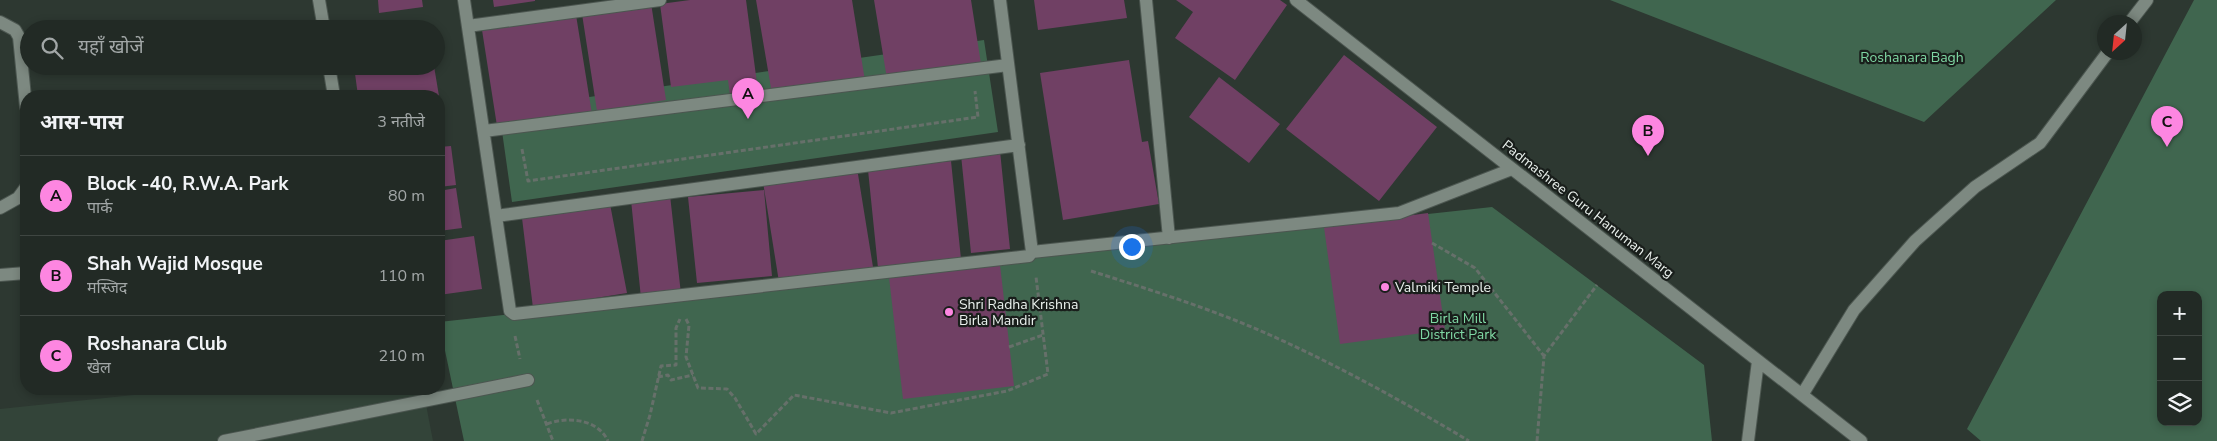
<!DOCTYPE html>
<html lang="hi">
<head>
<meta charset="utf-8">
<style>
  :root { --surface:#222a25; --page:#2a322d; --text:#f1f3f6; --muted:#a2a7a7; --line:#3f4642; --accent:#fd86e1 }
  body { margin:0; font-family:"Nunito Sans","Noto Sans Devanagari",sans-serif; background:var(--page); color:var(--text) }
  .controls { position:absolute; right:15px; bottom:15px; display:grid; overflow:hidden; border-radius:10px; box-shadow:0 2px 8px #0003 }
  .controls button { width:45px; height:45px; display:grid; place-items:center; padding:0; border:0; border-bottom:1px solid var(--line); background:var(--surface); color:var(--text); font:25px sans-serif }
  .compass { position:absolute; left:2097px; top:15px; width:45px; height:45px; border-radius:50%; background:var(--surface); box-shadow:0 2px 8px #0003; rotate:207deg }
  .you { position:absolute; left:1131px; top:246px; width:18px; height:18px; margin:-12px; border:4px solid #fff; border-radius:50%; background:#1a73e8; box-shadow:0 0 0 8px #1a73e833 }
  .badge { display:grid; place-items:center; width:32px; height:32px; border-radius:50%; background:var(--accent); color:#111; font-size:16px; font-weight:700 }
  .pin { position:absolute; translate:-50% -41px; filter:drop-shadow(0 1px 2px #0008) }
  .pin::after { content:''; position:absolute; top:26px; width:18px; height:15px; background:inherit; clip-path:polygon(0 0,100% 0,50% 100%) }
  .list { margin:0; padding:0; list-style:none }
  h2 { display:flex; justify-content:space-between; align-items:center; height:65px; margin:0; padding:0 20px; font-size:21px }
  h2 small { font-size:16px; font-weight:400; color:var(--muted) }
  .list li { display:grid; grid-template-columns:32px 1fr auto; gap:15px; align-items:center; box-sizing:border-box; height:80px; padding:0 20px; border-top:1px solid var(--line) }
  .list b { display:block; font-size:19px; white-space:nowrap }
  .list p { margin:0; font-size:16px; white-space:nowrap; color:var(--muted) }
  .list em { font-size:16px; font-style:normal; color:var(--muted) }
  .icon { flex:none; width:28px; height:28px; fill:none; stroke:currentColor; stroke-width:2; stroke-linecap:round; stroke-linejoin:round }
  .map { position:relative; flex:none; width:2217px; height:441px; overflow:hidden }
  .search { position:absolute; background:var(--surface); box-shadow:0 2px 8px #0003; left:20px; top:20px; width:425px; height:55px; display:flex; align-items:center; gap:12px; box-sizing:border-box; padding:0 18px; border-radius:28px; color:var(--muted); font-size:19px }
  .panel { position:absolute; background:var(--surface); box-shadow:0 2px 8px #0003; left:20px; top:90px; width:425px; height:305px; border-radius:20px }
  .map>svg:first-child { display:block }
</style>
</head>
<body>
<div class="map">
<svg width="2217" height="441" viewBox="0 0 2217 441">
  <rect width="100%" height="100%" fill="#2d3831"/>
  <path fill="#334439" d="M191 389H423L433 441H0V409Z"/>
  <path fill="#40664f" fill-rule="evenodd" d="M1610 0H2056L1924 122Z
    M2194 0H2217V441H1981L1967 429ZM2161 295H2198V422H2161Z
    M984 40 998 132 512 202 499 110Z
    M1492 207 1704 365 1712 441H464L439 322Z"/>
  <path fill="#704064" d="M378 0H422L423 7 379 13Z
    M493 0H535V1L494 7Z
    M690 0H746L758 91 730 95 728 80 671 87 660 4Z
    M756 0H852L865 81 771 88Z
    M874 0H971L981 64 887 79Z
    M1034 0H1124L1127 18 1038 30Z
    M1176 0H1280L1287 5 1235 80 1175 38 1193 12Z
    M651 3 666 100 597 111 582 14Z
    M576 15 592 114 497 126 482 30Z
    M428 25 429 29H407V28Z
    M1344 55 1437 127 1379 201 1286 129Z
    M1129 60 1142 142 1148 141 1159 204 1063 220 1040 73Z
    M354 66H434L439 96H358Z
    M1219 77 1280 124 1249 163 1189 117Z
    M451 146 456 185 439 187V147Z
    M1000 151 1010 249 971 253 961 155Z
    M951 161 961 259 878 268 868 170Z
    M857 168 873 267 779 282 763 182Z
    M456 188 462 228 439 231V191Z
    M764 190 772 276 697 283 688 197Z
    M670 195 681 294 641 298 631 200Z
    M610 204 627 293 533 308 522 218Z
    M1428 213 1445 330 1340 344 1324 227Z
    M474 236 482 289 439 295V241Z
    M1000 265 1014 386 903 399 889 277Z"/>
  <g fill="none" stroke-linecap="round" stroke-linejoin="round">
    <defs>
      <path id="lane" d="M0 22 15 30 19 37 26 107
        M0 208 18 198 26 187
        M0 275 26 273"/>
      <path id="street" d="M319 0 324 29
        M464 0 510 311 514 314 1029 256 1032 252 1399 213 1512 169
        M1000 0 1032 252
        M1146 0 1169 238
        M1296 0 1861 441
        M2130 22 2147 0
        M468 26 660 0
        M329 66 334 96
        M484 131 1008 65
        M496 216 1019 145
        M1802 395 1854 310 1915 241 1975 187 2040 143 2108 52
        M224 441 528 380
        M1748 441 1758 361"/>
    </defs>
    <use href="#lane" stroke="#4c5650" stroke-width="14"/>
    <use href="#street" stroke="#4c5650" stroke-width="14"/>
    <path stroke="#66706a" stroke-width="3" stroke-dasharray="5 2.5" stroke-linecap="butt" d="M522 149 528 181 978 117 975 91
      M1432 243 1475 268 1544 356
      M1091 271C1151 290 1212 309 1270 335 1339 366 1404 402 1469 441
      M686 319 689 325 686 357 698 388 727 389 735 398 756 434 794 395 891 413 1007 391 1048 374 1036 277
      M515 336 520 359
      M1009 347 1043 335
      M658 377 668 375 671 380 693 375
      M537 400 553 441
      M547 424C567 416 598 419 608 441
      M642 441 650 415 661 366 676 365V328L680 319
      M1537 441 1544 356 1597 285"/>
    <use href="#lane" stroke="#7d8981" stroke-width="12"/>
    <use href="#street" stroke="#7d8981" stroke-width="12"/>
  </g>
  <g fill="#fd86e1" stroke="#191e1b" stroke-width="2">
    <circle cx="1385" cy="287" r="5"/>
    <circle cx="949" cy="312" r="5"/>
  </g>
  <g text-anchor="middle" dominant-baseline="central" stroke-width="4.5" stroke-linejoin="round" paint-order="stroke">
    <g font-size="14" fill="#7fd7a3" stroke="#191e1b">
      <text x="1912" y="57">Roshanara Bagh</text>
      <text x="1458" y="318">Birla Mill<tspan x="1458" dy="16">District Park</tspan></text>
    </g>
    <g font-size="14" fill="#eaf1ed" stroke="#191e1b">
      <text transform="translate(1588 209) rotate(38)">Padmashree Guru Hanuman Marg</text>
    </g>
    <g font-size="14" fill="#eaf1ed" stroke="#191e1b" text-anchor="start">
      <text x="1395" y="287">Valmiki Temple</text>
      <text x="959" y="304">Shri Radha Krishna<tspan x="959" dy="16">Birla Mandir</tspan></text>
    </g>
  </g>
</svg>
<div class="controls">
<button>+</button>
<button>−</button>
<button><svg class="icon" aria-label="layers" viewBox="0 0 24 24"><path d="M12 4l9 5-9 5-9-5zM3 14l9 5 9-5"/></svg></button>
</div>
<svg class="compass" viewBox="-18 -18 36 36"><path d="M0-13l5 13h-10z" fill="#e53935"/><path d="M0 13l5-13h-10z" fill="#a2a7a7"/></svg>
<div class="you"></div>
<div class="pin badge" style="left:748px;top:119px">A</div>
<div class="pin badge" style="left:1648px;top:156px">B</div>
<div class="pin badge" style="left:2167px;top:147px">C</div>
<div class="search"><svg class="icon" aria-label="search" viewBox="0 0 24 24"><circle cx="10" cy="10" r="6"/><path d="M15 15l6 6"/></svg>यहाँ खोजें</div>
<section class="panel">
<h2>आस-पास<small>3 नतीजे</small></h2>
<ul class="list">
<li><span class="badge">A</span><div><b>Block -40, R.W.A. Park</b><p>पार्क</p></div><em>80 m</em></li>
<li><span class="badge">B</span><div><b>Shah Wajid Mosque</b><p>मस्जिद</p></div><em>110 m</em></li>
<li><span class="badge">C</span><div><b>Roshanara Club</b><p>खेल</p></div><em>210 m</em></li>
</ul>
</section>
</div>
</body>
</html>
